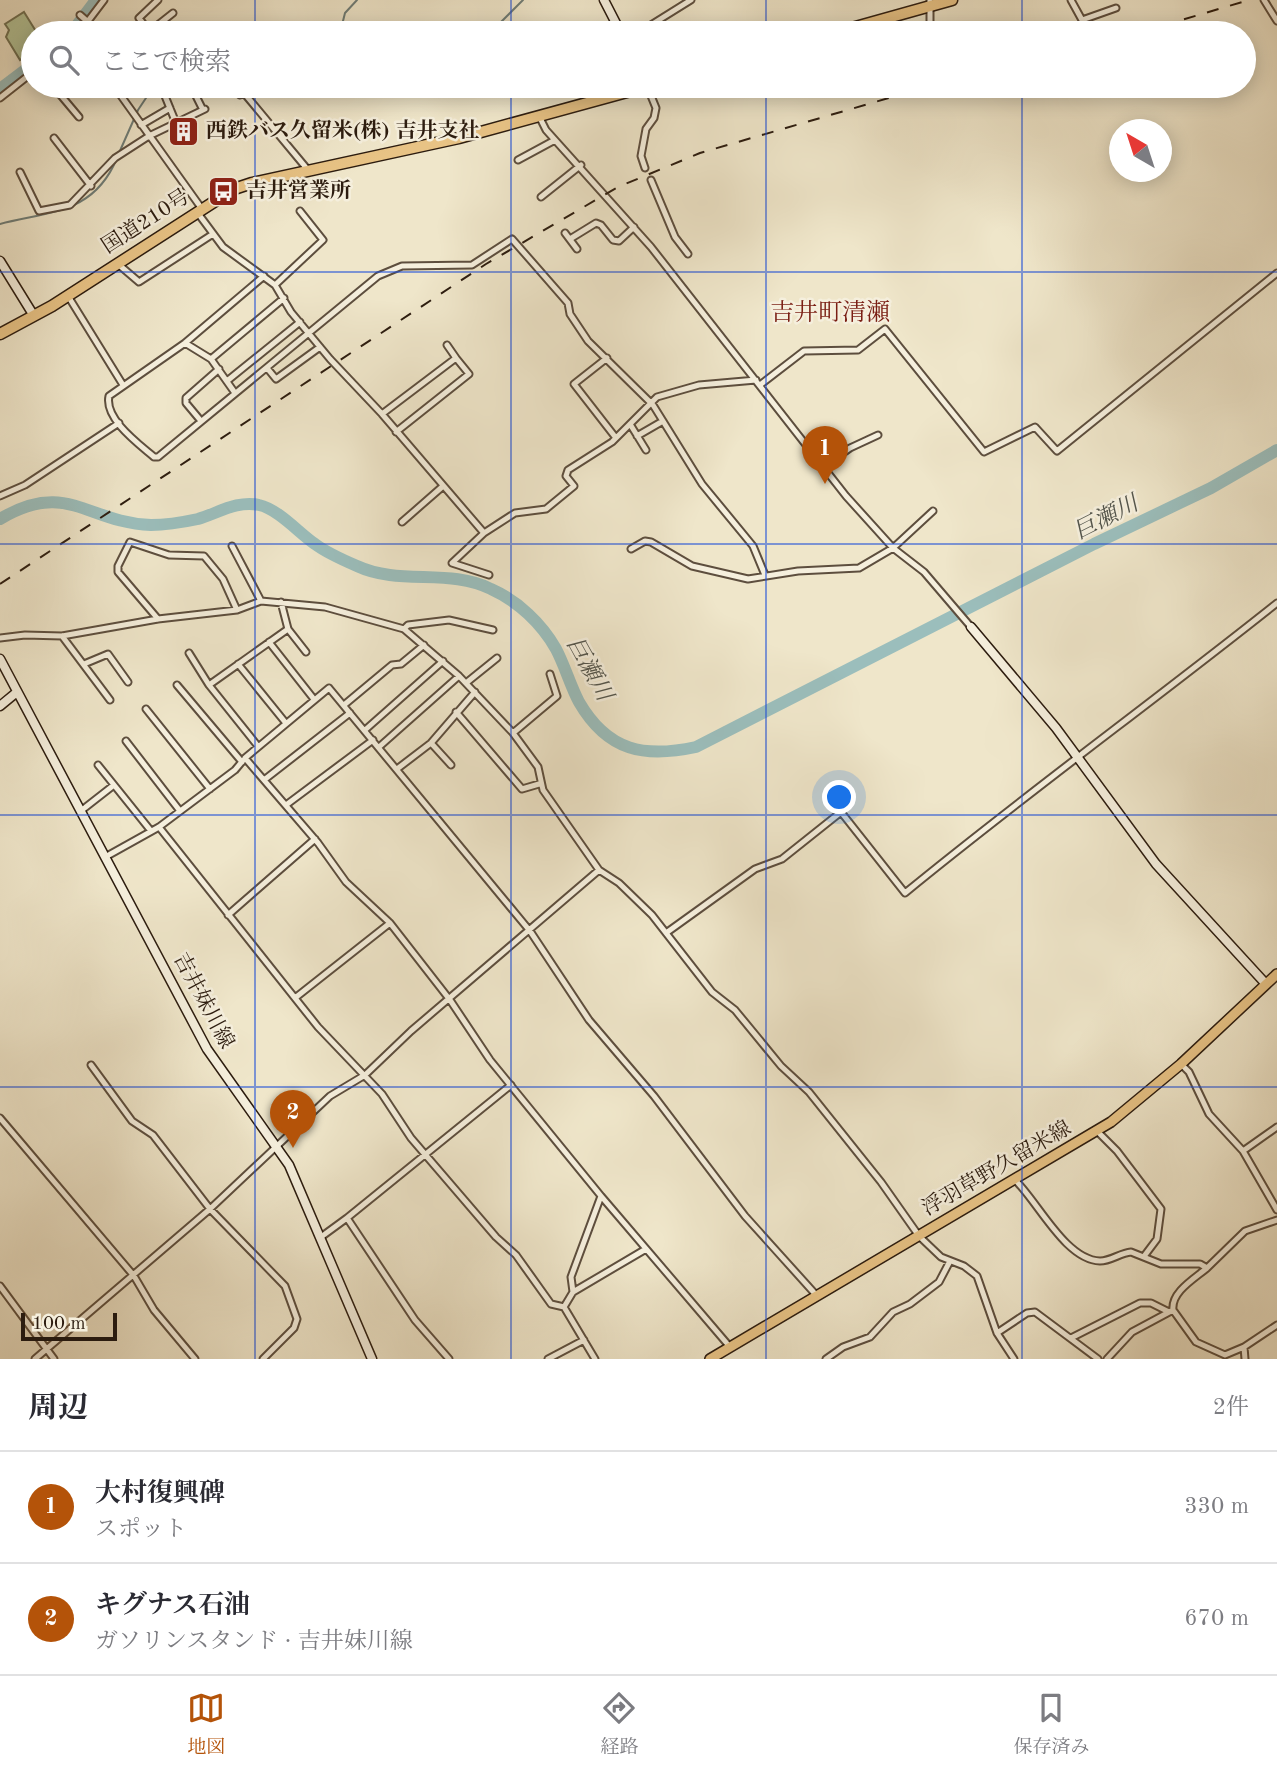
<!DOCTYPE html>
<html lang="ja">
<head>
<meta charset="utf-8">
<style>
  :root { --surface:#fff; --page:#f7f7f7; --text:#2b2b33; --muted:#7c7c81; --line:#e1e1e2; --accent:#b45309 }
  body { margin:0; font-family:"Old Standard TT","Noto Serif JP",serif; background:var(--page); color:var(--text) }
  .compass { position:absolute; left:1109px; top:119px; width:63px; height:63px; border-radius:50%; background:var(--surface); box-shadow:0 4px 18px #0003; rotate:321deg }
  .scale { position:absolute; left:21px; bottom:18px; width:96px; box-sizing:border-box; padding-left:7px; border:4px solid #2c1c0f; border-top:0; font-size:19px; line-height:24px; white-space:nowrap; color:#2c1c0f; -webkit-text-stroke:5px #f5efdd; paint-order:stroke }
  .you { position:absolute; left:840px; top:798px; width:24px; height:24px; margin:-18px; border:5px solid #fff; border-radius:50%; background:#1a73e8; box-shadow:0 0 0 10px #1a73e833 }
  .badge { display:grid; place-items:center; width:46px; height:46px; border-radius:50%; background:var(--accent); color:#fff; font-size:23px; font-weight:700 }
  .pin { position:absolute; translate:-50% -58px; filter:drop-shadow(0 2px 4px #0008) }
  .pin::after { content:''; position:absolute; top:37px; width:24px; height:21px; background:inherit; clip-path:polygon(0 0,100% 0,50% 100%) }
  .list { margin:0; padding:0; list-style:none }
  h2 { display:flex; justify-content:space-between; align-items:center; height:91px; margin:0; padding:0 28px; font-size:30px }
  h2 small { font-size:23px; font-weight:400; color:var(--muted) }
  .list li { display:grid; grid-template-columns:46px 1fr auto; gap:21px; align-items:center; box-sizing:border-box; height:112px; padding:0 28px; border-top:2px solid var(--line) }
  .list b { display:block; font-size:26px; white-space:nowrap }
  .list p { margin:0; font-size:23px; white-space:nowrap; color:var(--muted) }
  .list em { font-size:23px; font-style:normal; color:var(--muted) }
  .icon { flex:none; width:38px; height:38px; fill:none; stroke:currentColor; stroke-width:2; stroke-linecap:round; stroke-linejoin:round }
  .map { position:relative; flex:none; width:1277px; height:1359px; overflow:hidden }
  .search { position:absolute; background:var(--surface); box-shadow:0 4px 18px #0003; left:21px; right:21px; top:21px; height:77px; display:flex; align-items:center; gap:18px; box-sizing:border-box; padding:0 24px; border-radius:38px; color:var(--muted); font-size:26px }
  .sheet { height:315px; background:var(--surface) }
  nav { display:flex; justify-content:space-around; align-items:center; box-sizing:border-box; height:98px; border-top:2px solid var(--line); background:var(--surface); font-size:19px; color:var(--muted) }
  nav a { display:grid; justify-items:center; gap:4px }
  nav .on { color:var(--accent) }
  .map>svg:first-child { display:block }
</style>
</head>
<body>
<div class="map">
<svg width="1277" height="1359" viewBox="0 0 1277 1359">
  <rect width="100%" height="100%" fill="#efe6ca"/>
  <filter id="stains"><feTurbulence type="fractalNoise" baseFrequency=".00286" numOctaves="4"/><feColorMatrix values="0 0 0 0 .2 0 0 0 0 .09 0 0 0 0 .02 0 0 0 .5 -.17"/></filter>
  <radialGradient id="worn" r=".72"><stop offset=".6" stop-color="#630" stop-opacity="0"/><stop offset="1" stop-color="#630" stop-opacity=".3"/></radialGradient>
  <path fill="#b5c69a" stroke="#707154" stroke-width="2" d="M24 12 37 33H33V51L20 60 6 37 9 30 5 24Z"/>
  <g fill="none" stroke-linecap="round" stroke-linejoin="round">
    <path stroke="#6f7d77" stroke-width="2" d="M341 29 345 13 357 0
      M191 33 319 30 470 32 497 26 523 0
      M119 153 138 110 154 86
      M0 224C50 211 94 214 117 158"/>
    <path stroke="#9bbebc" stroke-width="12" d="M71 33 96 0
      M0 89 33 64
      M0 519C67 479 88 523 151 525 166 525 184 522 198 519 218 513 238 500 259 505 278 509 299 533 315 544 327 553 343 560 357 566 400 586 449 568 491 589 518 601 542 624 556 649 565 666 570 685 579 702 608 752 645 758 696 747L1094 544 1211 488 1277 450"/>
    <defs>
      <path id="street" d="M930 0V33
        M1071 0 1082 20 1116 8
        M1264 0 1277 21
        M80 15 88 22
        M149 32 173 13
        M79 33 104 0
        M150 33 139 18 158 0
        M638 33 691 0
        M53 86 79 117
        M114 86 202 209
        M191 86 203 110
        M240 95 244 93 308 170
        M0 98 33 72
        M540 118 546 130 651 247 846 496 893 548 924 572 971 627
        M176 123 165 96 187 86
        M141 125 170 108
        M54 138 91 186
        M518 160 555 140
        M645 168 641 156 646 129 654 118 656 108 647 86
        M20 172 39 211 70 205 115 158 149 136 205 109
        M651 180 675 237 688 254
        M541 197 581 165
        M197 212 223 247 275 285 291 312 330 359 382 414 484 533 515 513 546 509 574 486 566 476 568 470 612 442 657 397 699 385 756 380
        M565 233 577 249
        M570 239 596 223 601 225 613 240 619 241 634 227
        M118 264 139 282 213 234
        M264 276 185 343 109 396C104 419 139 444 154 457H158L378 276 402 266 472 265 512 239 568 303 570 314 588 341 653 405 702 484 753 546 765 575
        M275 285 323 240 300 211
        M68 296 123 385
        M185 343 211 359
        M607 358 574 384 616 438
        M267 368 276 379 320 347
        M227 381 300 322
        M760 385 804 351 858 350 885 329 984 452 1035 427 1057 451 1277 273
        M235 393 211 359 284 298
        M382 414 456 358 447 345
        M201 421 186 403V398L219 369
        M630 424 646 450
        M396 432 469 374 456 358
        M637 436 663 421
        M823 467 850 448 878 435
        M0 496 25 485 119 423
        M402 522 442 487
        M484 533 452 563 489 575
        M232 546 261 601
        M631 549 645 541 651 542 692 566 748 579 798 571 859 568 893 548 933 511
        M281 602 288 629 306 652
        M158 619 118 572V566L130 542 169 555 204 556 223 579 237 610
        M404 629 408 625 449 620 493 630
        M62 636 110 700
        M0 638 25 635 62 636 158 619 237 610 261 601 325 607 404 629 459 676 513 733 538 767 543 790 599 870 619 883 652 915 712 992 735 1010 781 1066 809 1092 881 1182 919 1236 941 1257 964 1266 977 1276 997 1333 1014 1359
        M269 642 313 698
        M189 653 209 685 288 629
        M84 664 108 654 128 682
        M238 664 285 722
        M466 683 497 658
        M177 685 242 762
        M209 685 257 745
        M344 705 392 665 401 664 424 645
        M146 709 210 789
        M456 712 522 789 539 784
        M365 730 443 661
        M513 733 557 696 550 674
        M126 741 180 811
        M431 743 451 765
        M379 747 459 676
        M245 758 329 688 530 931 589 1020 654 1096 745 1216 817 1296
        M98 765 151 831
        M397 769 431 743 475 692
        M264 780 350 713
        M286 805 373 740
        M82 810 114 785
        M159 827 318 1027 382 1094 411 1138 496 1237 516 1255 551 1304 564 1307
        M107 856 159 827 235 770 245 758 318 843 346 882 390 923 450 1000 490 1060 601 1196 571 1277 573 1292 564 1307 595 1359
        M228 915 315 839
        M666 933 755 869 782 859 841 812 905 893C1027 793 1154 701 1277 603
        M295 998 390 923
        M1181 1064 1189 1072 1209 1114 1243 1151 1277 1210
        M91 1065 132 1121 153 1135 210 1209 285 1286 297 1319 294 1328 263 1359
        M0 1118 134 1276 154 1310 195 1359
        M1097 1131 1117 1151 1161 1209 1157 1239 1145 1255
        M1243 1151 1277 1127
        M1014 1179C1037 1200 1065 1260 1100 1261 1111 1261 1120 1253 1131 1252L1161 1264H1200L1207 1268 1245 1231 1277 1220
        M601 1196 730 1347
        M347 1218 511 1085
        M321 1237 347 1218 415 1320 449 1359
        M0 1286 54 1359
        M573 1292 646 1249
        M1173 1310 1196 1342 1225 1355 1244 1347
        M997 1333 1027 1313 1035 1312 1098 1359
        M1071 1338 1140 1303H1151L1169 1312
        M35 1359 210 1209 330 1096 365 1075 411 1031 599 870
        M548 1359 584 1340
        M826 1359 843 1347 870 1337 893 1312 910 1304 939 1282 950 1261
        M1107 1359 1132 1332 1173 1310C1171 1292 1194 1279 1207 1268
        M1245 1359 1244 1347 1277 1325"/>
      <path id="secondary" d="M604 0 621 33
        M0 261 34 316
        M971 627 1056 728 1156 864 1265 983
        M0 659 207 1049 289 1165 372 1359
        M0 706 17 692"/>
      <path id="primary" d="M710 1359 1111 1122 1181 1064 1277 974"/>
      <path id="highway" d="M834 33 952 0
        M0 334 52 306 234 189 252 183 459 138 649 86"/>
    </defs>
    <use href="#street" stroke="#5d4e3e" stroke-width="9"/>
    <use href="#secondary" stroke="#2c1c0f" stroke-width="11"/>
    <use href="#primary" stroke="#2c1c0f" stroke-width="12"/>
    <use href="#highway" stroke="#2c1c0f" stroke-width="13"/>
    <use href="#street" stroke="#f5efdd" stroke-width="5"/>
    <use href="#secondary" stroke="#f5efdd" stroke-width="8"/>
    <use href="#primary" stroke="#e8c385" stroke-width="9"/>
    <use href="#highway" stroke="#e8c385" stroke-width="10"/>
    <path stroke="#2c1c0f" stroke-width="2" stroke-dasharray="12 12" stroke-linecap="butt" d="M1138 33 1249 0
      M0 584 486 264 618 187 700 153 930 86"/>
  </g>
  <path fill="none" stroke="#1d4ed8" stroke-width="2" stroke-opacity="0.55" d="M255 0V33M511 0V33M766 0V33M1022 0V33M255 86V1359M511 86V1359M766 86V1359M1022 86V1359M0 272H1277M0 544H1277M0 815H1277M0 1087H1277"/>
  <defs>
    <symbol id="building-square" viewBox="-11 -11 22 22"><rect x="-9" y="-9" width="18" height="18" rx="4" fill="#8f2418" stroke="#f5efdd"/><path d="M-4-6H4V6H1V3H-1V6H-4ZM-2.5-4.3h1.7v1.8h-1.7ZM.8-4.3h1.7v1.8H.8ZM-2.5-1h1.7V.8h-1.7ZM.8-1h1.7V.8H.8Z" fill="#fff"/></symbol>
    <symbol id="bus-square" viewBox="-11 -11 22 22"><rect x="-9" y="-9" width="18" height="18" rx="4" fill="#8f2418" stroke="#f5efdd"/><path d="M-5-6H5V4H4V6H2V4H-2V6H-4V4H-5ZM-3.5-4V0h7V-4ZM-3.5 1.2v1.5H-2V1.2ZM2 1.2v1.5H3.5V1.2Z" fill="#fff"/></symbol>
  </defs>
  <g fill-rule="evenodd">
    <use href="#building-square" x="166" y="114" width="35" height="35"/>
    <use href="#bus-square" x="206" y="174" width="35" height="35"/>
  </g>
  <g text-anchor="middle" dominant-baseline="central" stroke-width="5" stroke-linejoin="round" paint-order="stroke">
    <g font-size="21" font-weight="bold" fill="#2c1c0f" stroke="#f5efdd" text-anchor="start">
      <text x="206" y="131">西鉄バス久留米(株) 吉井支社</text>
      <text x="246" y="191">吉井営業所</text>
    </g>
    <g font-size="21" fill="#2c1c0f" stroke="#f5efdd">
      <text transform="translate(146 222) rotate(-33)">国道210号</text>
      <text transform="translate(203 1001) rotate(62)">吉井妹川線</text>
      <text transform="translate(997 1169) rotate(-30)">浮羽草野久留米線</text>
    </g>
    <g font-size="23" font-style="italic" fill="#53554c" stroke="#f5efdd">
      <text transform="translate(1106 518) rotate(-27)">巨瀬川</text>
      <text transform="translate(589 669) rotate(61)">巨瀬川</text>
    </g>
    <g font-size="24" fill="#7a1f14" stroke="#f5efdd">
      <text x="830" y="314">吉井町清瀬</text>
    </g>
  </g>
  <rect width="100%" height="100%" filter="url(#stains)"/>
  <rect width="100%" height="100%" fill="url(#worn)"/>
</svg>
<svg class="compass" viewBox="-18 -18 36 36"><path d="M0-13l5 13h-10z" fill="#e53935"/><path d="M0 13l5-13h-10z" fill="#7c7c81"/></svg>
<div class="scale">100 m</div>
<div class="you"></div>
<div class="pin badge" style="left:825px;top:484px">1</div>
<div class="pin badge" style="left:293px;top:1148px">2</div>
<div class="search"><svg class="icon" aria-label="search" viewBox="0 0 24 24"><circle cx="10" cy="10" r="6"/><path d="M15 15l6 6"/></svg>ここで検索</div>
</div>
<section class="sheet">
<h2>周辺<small>2件</small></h2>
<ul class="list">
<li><span class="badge">1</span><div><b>大村復興碑</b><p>スポット</p></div><em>330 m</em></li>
<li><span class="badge">2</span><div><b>キグナス石油</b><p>ガソリンスタンド · 吉井妹川線</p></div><em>670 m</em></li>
</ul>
</section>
<nav>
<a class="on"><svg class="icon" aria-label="map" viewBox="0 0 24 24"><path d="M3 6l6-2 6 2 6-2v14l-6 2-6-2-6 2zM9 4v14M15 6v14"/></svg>地図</a>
<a><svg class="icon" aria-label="directions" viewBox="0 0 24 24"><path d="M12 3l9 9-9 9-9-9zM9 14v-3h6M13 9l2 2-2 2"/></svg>経路</a>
<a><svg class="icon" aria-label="saved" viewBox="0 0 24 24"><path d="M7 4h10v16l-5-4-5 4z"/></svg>保存済み</a>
</nav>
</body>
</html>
